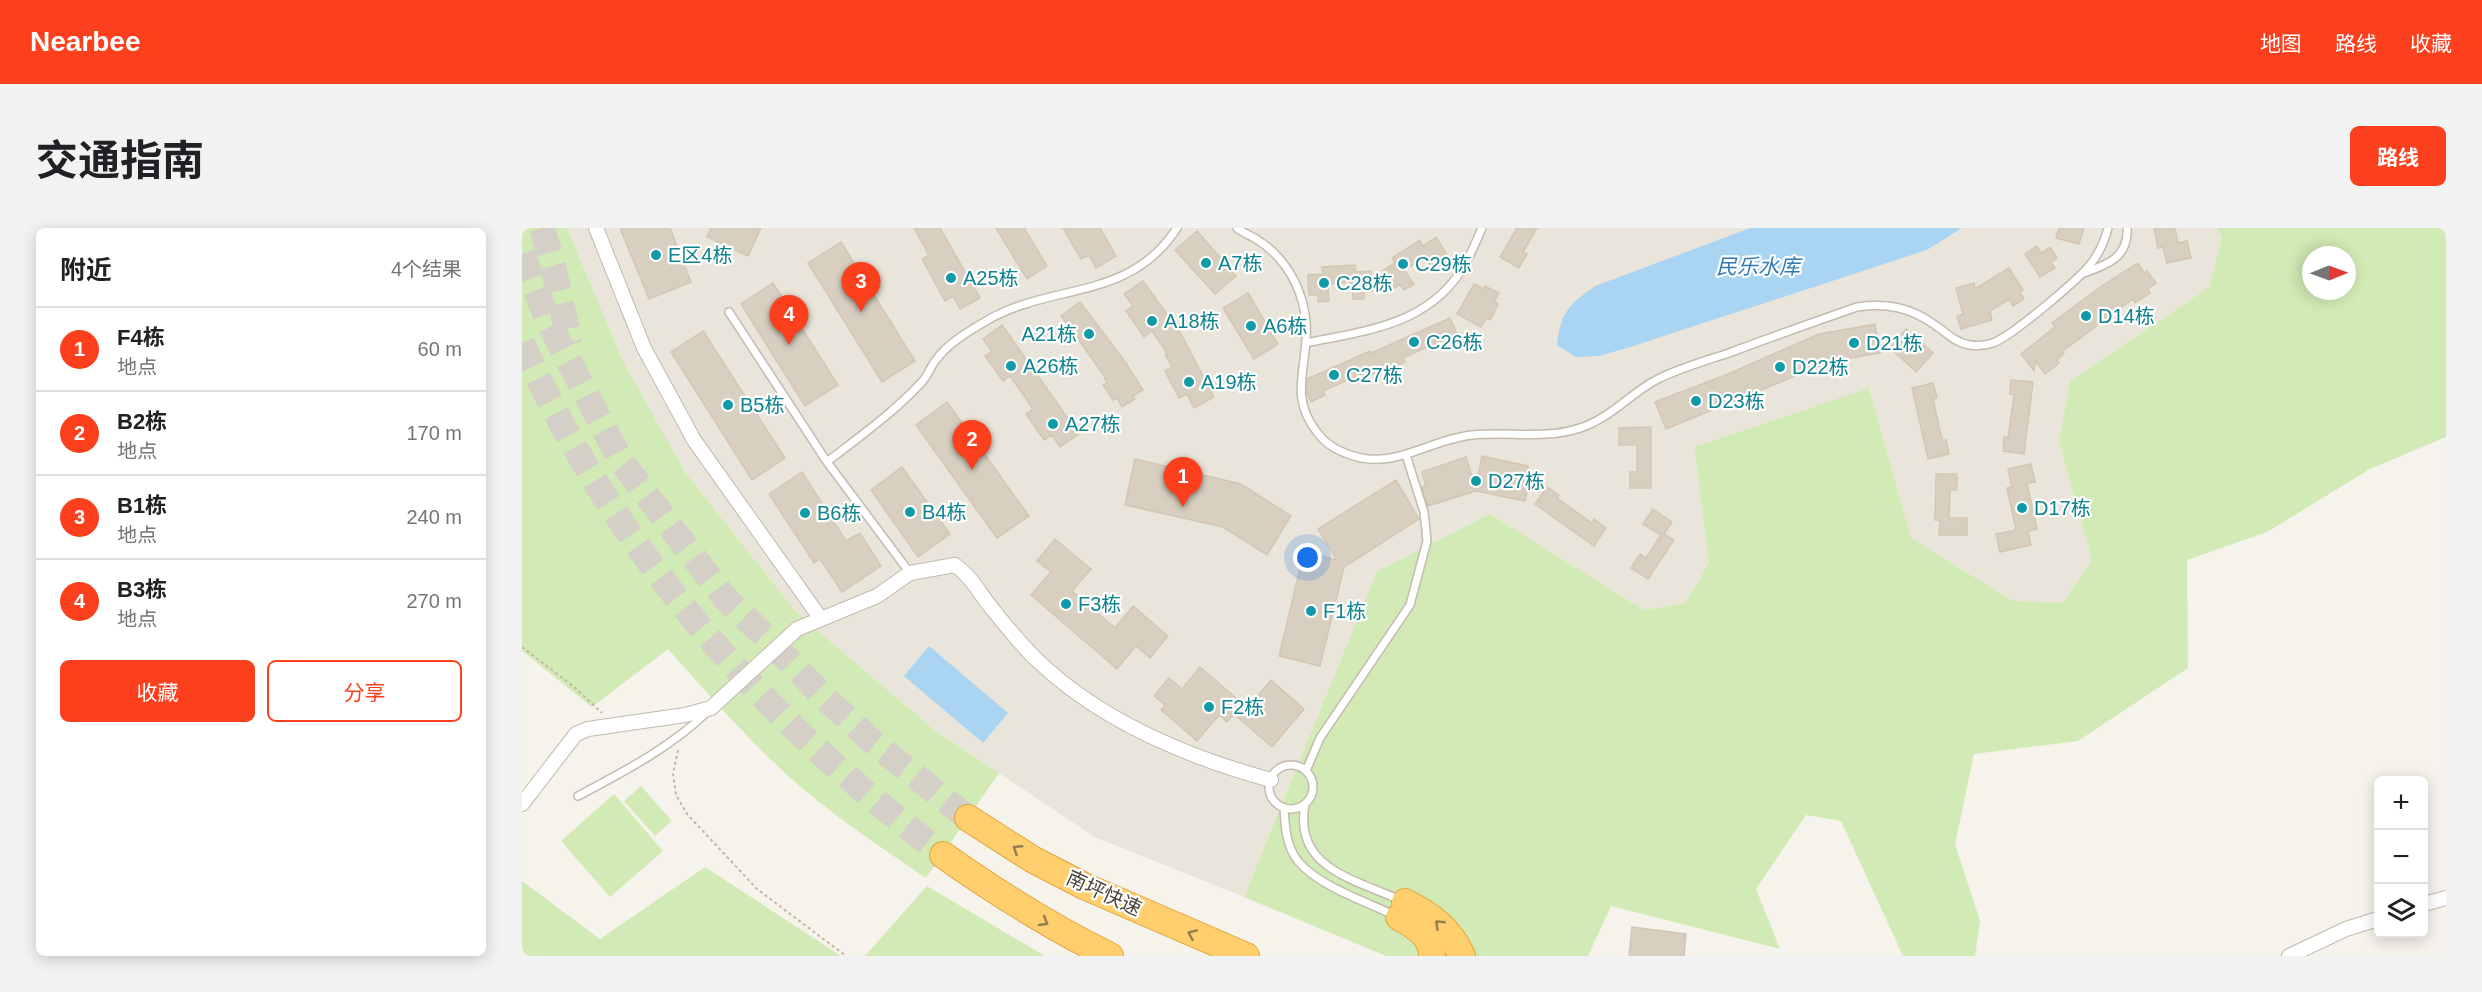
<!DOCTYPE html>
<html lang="zh">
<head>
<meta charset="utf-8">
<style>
  :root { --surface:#fff; --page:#f2f2f2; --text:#202124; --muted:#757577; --line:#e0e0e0; --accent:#fc3f1d }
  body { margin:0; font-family:Arial,"Noto Sans SC",sans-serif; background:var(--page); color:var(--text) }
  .controls { position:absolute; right:18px; bottom:18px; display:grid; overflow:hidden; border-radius:9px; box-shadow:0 3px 15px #0003 }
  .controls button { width:54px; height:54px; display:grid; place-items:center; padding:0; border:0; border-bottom:2px solid var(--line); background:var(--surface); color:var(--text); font:30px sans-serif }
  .compass { position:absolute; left:1780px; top:18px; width:54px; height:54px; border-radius:50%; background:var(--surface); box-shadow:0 3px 15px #0003; rotate:89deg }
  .you { position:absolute; left:786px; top:330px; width:21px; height:21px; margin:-15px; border:4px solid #fff; border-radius:50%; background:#1a73e8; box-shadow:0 0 0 9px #1a73e833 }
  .badge { display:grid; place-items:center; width:39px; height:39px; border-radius:50%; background:var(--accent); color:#fff; font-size:20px; font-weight:700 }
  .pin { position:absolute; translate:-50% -50px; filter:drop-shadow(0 2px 3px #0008) }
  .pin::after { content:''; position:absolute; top:32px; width:21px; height:18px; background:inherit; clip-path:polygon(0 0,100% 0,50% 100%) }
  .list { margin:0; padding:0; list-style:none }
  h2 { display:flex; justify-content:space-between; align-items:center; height:78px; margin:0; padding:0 24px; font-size:26px }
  h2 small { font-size:20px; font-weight:400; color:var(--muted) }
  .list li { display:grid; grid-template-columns:39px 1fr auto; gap:18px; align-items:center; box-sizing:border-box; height:84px; padding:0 24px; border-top:2px solid var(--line) }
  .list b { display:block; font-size:22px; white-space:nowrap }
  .list p { margin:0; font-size:20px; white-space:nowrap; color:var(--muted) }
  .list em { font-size:20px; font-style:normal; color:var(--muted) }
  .actions { display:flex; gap:12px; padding:18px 24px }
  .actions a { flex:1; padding:14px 0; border:2px solid var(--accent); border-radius:9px; text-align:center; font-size:21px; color:var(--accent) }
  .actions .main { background:var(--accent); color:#fff }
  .icon { flex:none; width:33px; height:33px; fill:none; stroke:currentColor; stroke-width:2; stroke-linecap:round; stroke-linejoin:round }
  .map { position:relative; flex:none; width:1924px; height:728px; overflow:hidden; border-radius:9px }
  header { display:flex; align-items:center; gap:36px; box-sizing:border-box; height:84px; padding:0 30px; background:var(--accent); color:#fff }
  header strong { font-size:28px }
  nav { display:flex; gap:33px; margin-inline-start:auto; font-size:21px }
  .intro { display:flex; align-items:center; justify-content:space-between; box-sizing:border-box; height:144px; padding:0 36px }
  h1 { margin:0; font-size:42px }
  .button { padding:15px 27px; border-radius:9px; background:var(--accent); color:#fff; font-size:21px; font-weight:700 }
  main { display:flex; gap:36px; padding:0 36px }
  aside { flex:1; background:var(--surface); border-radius:9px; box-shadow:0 3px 15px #0003 }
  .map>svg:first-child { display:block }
</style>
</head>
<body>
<header>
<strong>Nearbee</strong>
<nav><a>地图</a><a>路线</a><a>收藏</a></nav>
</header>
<div class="intro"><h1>交通指南</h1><a class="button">路线</a></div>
<main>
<aside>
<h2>附近<small>4个结果</small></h2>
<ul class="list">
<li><span class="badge">1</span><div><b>F4栋</b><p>地点</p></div><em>60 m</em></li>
<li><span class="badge">2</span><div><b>B2栋</b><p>地点</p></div><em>170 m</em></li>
<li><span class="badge">3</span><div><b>B1栋</b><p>地点</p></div><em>240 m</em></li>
<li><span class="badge">4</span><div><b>B3栋</b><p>地点</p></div><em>270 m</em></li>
</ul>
<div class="actions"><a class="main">收藏</a><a>分享</a></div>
</aside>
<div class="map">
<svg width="1924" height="728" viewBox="0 0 1924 728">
  <rect width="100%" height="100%" fill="#f6f3ec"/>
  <path fill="#eae5da" d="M45 0H1228L1074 58 1077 128 1405 22 1440 0H1695L1700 10 1687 59 1548 153 1537 215 1570 333 1540 375 1491 373 1389 310 1347 160 1172 219 1187 335 1163 375 1122 382 968 286 855 343 722 669 573 609 411 501 274 384 163 244 101 133Z"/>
  <path fill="#d2eab5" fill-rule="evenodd" d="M0 0H45L101 133 163 244 274 384 411 501 477 545 404 650C357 618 307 585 265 547 222 507 184 464 146 421L70 479 0 423Z
    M1695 0H1924V209L1848 241 1745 304 1665 332 1666 440 1556 513 1452 526 1433 616 1458 693 1453 728H1381L1319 593 1284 587 1234 661 1258 721 1089 678 1066 728H864L722 669 855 343 968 286 1122 382 1163 375 1187 335 1172 219 1347 160 1389 310 1491 373 1540 375 1570 333 1537 214 1548 153 1687 59 1700 10ZM1789 27H1825V63H1789Z
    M119 558 150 593 133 608 102 573Z
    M92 566 141 623 88 669 39 613Z
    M183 639 319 728H0V653L78 711Z
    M405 658 523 728H343Z"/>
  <path fill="#a9d4f2" d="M1228 0H1440L1405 22 1105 120 1077 128 1054 129 1035 117C1039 84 1046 77 1073 58Z
    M407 418 486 485 461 515 382 448Z"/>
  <path fill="#d8cfc1" stroke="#d3c7b4" stroke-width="1.5" d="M98 0H148L169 54 127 71Z
    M189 0H239L226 28 185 9Z
    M392 0H418L458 70 438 81 431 68 423 73 400 31 407 27Z
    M474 0H502L525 38 505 51Z
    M541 0H578L594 28 574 40 567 27 559 31Z
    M995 0H1015L1001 24 1005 26 997 40 978 29Z
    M1537 0H1562L1557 16 1534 10Z
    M1632 0H1653L1656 15 1665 13 1669 30 1645 35 1641 19 1636 20Z
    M675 3 714 48 693 66 653 22Z
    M914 9 925 27 917 31 921 37 912 43 903 29 882 42 892 56 882 62 878 56 871 61 860 43 873 35 870 30 898 12 901 18Z
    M319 14 393 133 360 154 286 35Z
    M1515 18 1519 25 1528 19 1535 30 1529 34 1533 40 1518 49 1503 26Z
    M1616 35 1622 45 1625 43 1634 55 1626 61 1628 65 1613 75 1611 71 1541 123 1542 125 1535 132 1537 135 1523 146 1513 133 1512 143 1499 126 1533 99 1530 95 1581 57Z
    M833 37 834 44 849 43 850 63 842 64V71H831L830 54 806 56 807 73 796 74V67H787L786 47 801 46 800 39Z
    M1487 40 1501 62 1498 64 1502 71 1491 78 1487 71 1468 83 1470 92 1439 101 1435 88 1441 86 1434 60 1452 55 1453 61Z
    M621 53 659 106 692 169 672 180 665 166 657 170 643 143 650 139 643 126 645 125 630 103 622 109 604 83 611 78 602 66Z
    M251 55 316 157 283 178 219 76Z
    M952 56 962 61 963 58 977 65 972 74 976 76 968 92 964 90 959 99 935 86Z
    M726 65 756 116 732 131 701 80Z
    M558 74 604 135 621 162 611 168 613 171 600 179 595 170 591 172 581 157 585 155 581 146 539 88Z
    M928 90 937 110 923 117 920 112 881 130 883 134 869 141 868 138 843 150 841 145 801 163 803 167 789 174 785 166V151L848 123 849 125Z
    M1353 96 1358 125 1307 134 1144 201 1133 174 1206 146 1297 106Z
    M480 97 557 206 538 219 530 207 522 212 504 186 511 181 503 169 488 148 481 153 463 128 470 123 461 111Z
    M1384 101 1411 125 1394 144 1368 120Z
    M181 103 263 230 230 252 149 124Z
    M1489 152 1511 154 1502 226 1481 223 1482 209H1486L1492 167 1488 166Z
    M1411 155 1415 170 1411 171 1420 212H1424L1427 226 1406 231 1390 160Z
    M425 174 507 288 475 310 394 197Z
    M1129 199V260H1108V244H1115V217H1097V200Z
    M960 228 1006 238 1003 253 1007 254 1003 273 954 263 906 278 900 259 904 258 900 244 944 229 954 260Z
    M613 231 719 256 769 288 745 327 701 299 603 277Z
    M1509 236 1513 254 1505 255 1515 301 1506 303 1509 317 1478 324 1474 306 1494 302 1485 260 1490 259 1486 241Z
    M380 239 428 306 396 329 349 262Z
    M280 244 324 313 338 305 359 338 320 364 298 331 292 335 247 266Z
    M1414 246H1435V262H1428L1427 290H1445V307H1417L1418 292H1413Z
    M874 252 897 291 822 339 798 438 757 428 782 324 815 332 796 301Z
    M1025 259 1037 267 1035 270 1070 295 1072 291 1084 300 1072 318 1013 276Z
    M1131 281 1150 294 1142 306 1152 312 1126 351 1109 340 1118 326 1124 330 1139 307 1121 296Z
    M533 311 569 341 550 363 593 400 611 378 646 408 628 430 614 418 595 441 509 367 529 344 515 333Z
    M678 439 721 476 724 472 729 476 749 452 782 481 750 519 712 486 705 494 697 487 675 513 639 482 643 477 632 468 647 450 660 461Z
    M1110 699 1164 706 1162 728H1107Z"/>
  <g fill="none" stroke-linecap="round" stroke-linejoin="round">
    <path stroke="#d4d0c8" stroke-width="26" stroke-dasharray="26 13" stroke-linecap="butt" d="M20 0 31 38 48 116
      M0 26 26 93 99 233 202 369 247 412 299 466 351 514 446 590
      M0 115C74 281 188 430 326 549 356 576 389 601 421 627"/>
    <defs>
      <path id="lane" d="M715 0C721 5 728 7 734 11 746 18 756 28 764 39 779 60 786 87 784 112 782 147 770 171 794 203 801 213 812 221 823 225 870 245 904 212 950 207 987 203 1022 212 1058 200 1087 191 1108 166 1134 152 1157 140 1183 133 1207 125 1249 109 1292 94 1335 79 1365 75 1388 79 1413 97 1425 105 1433 115 1448 117 1455 118 1465 117 1471 115 1491 107 1558 51 1571 33 1578 23 1583 12 1586 0
        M1562 45C1585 37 1607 29 1605 0
        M207 84 305 234 388 345
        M784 115C841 103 901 98 937 46 947 32 953 16 960 0
        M305 234C337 209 371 185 399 155 406 148 408 139 414 132 426 115 446 104 464 93 530 54 607 74 655 0
        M747 559a22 22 0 1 1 44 0a22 22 0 1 1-44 0Z
        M784 543 798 510 888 377 905 313 902 284 884 227
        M56 568C101 544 148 520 185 484
        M783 576C771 640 832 651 878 672
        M762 580C763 597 764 619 776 633 796 658 845 674 874 688"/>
      <path id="street" d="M74 0 122 120 172 212 299 391
        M0 576 54 506 66 501 163 487 189 480 275 401 355 368 388 345 433 337C449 348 456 363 468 378 483 397 498 416 516 433 580 494 665 529 749 552
        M1902 676 1924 670
        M1767 728 1824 701 1856 691"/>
      <path id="highway" d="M446 590 510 631 562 658 724 728
        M421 627C475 665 529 699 588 728
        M883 674C909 687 928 701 940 728
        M877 689C894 699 910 707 910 728"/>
    </defs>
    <use href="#lane" stroke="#c2bbae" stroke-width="10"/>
    <use href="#street" stroke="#c2bbae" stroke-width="16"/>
    <use href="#highway" stroke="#e0a43c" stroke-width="28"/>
    <path stroke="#c4b79f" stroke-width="2" stroke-dasharray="3 3" stroke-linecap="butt" d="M0 419 52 459 80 485
      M156 522 151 546 154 567 165 586 235 661 324 728"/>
    <use href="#lane" stroke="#fff" stroke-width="7"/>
    <use href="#street" stroke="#fff" stroke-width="14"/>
    <use href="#highway" stroke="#ffcf6e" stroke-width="26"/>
  </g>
  <defs><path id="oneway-chevron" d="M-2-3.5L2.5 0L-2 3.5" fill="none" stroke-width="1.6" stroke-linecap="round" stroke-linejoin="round" transform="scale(1.5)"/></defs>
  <g stroke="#937c4e">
    <use href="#oneway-chevron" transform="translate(495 621) rotate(-147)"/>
    <use href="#oneway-chevron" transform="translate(522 694) rotate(31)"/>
    <use href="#oneway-chevron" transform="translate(917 696) rotate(-136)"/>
    <use href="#oneway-chevron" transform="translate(670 706) rotate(-156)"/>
  </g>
  <g fill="#0f9aa8" stroke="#fff" stroke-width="2">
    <circle cx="134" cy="27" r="6"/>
    <circle cx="684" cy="35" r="6"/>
    <circle cx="881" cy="36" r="6"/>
    <circle cx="429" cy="50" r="6"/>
    <circle cx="802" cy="55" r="6"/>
    <circle cx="1564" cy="88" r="6"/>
    <circle cx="630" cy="93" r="6"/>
    <circle cx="729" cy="98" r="6"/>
    <circle cx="567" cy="106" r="6"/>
    <circle cx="892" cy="114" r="6"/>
    <circle cx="1332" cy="115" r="6"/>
    <circle cx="489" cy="138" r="6"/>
    <circle cx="1258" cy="139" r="6"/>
    <circle cx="812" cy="147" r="6"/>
    <circle cx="667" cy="154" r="6"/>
    <circle cx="1174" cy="173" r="6"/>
    <circle cx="206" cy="177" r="6"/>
    <circle cx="531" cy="196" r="6"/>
    <circle cx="954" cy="253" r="6"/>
    <circle cx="1500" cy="280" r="6"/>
    <circle cx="388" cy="284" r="6"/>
    <circle cx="283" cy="285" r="6"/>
    <circle cx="544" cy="376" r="6"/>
    <circle cx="789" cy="383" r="6"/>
    <circle cx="687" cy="479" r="6"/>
  </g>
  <g text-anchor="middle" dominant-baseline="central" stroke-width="4.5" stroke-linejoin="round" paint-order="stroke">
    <g font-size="20" fill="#0d838f" stroke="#fff" text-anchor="start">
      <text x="146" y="27">E区4栋</text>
      <text x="696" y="35">A7栋</text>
      <text x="893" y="36">C29栋</text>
      <text x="441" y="50">A25栋</text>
      <text x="814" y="55">C28栋</text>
      <text x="1576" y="88">D14栋</text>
      <text x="642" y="93">A18栋</text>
      <text x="741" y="98">A6栋</text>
      <text x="555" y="106" text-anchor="end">A21栋</text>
      <text x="904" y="114">C26栋</text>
      <text x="1344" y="115">D21栋</text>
      <text x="501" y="138">A26栋</text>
      <text x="1270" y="139">D22栋</text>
      <text x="824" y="147">C27栋</text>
      <text x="679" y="154">A19栋</text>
      <text x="1186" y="173">D23栋</text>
      <text x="218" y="177">B5栋</text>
      <text x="543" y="196">A27栋</text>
      <text x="966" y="253">D27栋</text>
      <text x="1512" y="280">D17栋</text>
      <text x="400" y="284">B4栋</text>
      <text x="295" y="285">B6栋</text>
      <text x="556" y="376">F3栋</text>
      <text x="801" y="383">F1栋</text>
      <text x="699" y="479">F2栋</text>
    </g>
    <g font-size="20" fill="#4b4439" stroke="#fff">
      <text transform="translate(582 665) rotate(25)">南坪快速</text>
    </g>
    <g font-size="21" font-style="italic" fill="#2e7ab2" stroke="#fff">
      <text x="1236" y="38">民乐水库</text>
    </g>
  </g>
</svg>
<div class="controls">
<button>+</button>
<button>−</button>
<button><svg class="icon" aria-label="layers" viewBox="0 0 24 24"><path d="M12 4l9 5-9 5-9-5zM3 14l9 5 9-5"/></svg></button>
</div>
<svg class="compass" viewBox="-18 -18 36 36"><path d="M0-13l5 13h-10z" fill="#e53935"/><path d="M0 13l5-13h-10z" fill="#757577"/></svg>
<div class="you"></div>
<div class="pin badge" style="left:661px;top:279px">1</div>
<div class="pin badge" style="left:450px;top:242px">2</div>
<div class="pin badge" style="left:339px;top:84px">3</div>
<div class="pin badge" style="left:267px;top:117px">4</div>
</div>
</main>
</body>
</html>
